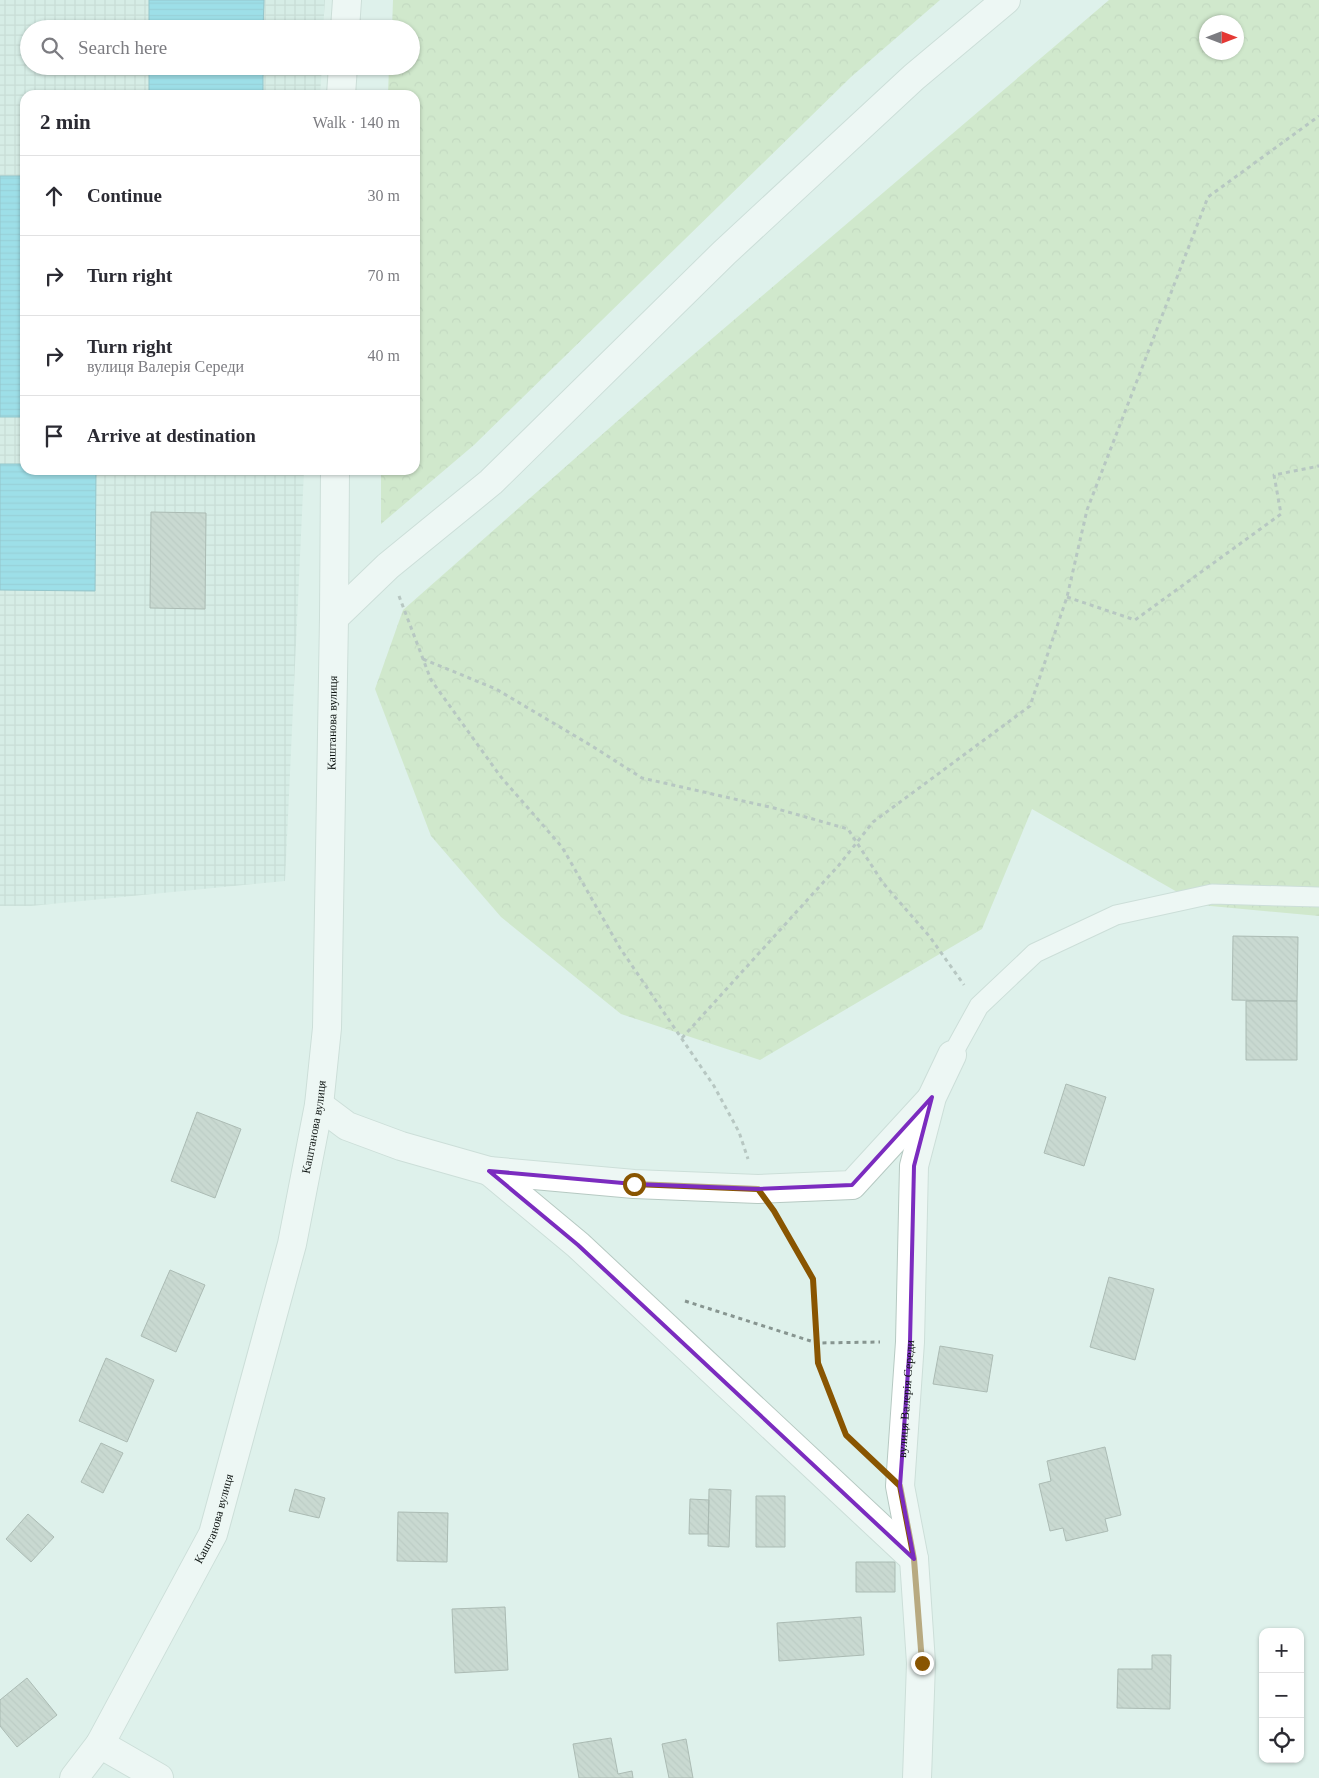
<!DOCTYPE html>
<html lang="en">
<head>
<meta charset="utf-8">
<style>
  :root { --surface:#fff; --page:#f7f7f7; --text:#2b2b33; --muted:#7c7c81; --line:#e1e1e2 }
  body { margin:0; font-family:Georgia,serif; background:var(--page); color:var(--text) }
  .controls { position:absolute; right:15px; bottom:15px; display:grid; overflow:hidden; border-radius:10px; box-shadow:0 1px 4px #0004 }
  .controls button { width:45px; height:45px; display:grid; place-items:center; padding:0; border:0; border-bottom:1px solid var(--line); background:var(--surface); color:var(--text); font:25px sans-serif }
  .compass { position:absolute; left:1199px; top:15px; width:45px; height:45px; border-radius:50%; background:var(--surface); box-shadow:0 1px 4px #0004; rotate:90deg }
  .stop { position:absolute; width:15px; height:15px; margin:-11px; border:4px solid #895501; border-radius:50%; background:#fff }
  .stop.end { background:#895501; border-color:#fff; box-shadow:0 1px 5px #0008 }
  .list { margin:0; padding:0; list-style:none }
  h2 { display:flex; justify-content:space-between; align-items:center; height:65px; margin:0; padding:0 20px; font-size:21px }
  h2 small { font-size:16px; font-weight:400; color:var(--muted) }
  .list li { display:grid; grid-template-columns:32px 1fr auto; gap:15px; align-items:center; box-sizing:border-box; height:80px; padding:0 20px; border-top:1px solid var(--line) }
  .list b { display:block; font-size:19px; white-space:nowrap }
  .list p { margin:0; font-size:16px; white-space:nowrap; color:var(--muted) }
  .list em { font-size:16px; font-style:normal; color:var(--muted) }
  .icon { flex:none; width:28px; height:28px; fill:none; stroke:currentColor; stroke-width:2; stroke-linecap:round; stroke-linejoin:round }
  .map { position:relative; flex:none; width:1319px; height:1778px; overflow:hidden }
  .search { position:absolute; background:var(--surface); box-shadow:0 1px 4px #0004; left:20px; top:20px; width:400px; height:55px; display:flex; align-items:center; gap:12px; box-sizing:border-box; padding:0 18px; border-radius:28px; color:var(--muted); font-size:19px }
  .panel { position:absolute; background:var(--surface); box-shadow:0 1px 4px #0004; left:20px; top:90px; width:400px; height:385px; border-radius:15px }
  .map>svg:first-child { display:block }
</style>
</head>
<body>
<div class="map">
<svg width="1319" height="1778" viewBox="0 0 1319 1778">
  <defs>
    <pattern id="industrial-grid" width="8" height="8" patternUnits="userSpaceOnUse" patternTransform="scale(1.25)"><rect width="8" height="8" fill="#cce9df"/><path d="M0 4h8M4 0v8" fill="none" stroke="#aec7be"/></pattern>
    <pattern id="forest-crowns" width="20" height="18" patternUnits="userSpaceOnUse" patternTransform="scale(1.25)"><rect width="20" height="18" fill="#bfdea7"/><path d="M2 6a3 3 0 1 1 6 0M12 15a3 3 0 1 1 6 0" fill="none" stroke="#a3be8f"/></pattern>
    <pattern id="water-rules" width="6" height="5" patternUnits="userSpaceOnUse" patternTransform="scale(1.25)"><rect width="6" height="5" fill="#4fc9e4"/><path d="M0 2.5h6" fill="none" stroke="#44acc3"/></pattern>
    <pattern id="building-back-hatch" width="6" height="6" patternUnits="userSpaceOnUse" patternTransform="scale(1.25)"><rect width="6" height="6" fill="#afbdb2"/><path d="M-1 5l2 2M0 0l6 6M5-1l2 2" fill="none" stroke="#95a298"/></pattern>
  </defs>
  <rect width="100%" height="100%" fill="#def1eb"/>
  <path fill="url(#industrial-grid)" d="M0 0H325L323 29H29V66H322L320 95H25V470H304L285 881 31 906H0Z"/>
  <path fill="url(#forest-crowns)" fill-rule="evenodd" d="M393 0H940L851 77 474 445 381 524V470H415V95H388L389 66H411V29H392Z
    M1109 0H1319V916L1200 905 1032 809 982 929 760 1060 621 1014 501 917 431 836 375 689 403 610 673 372ZM1206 22H1236V52H1206Z"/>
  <path fill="url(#water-rules)" stroke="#3c93a5" d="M149 0H264L263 29H149Z
    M149 66H263V95H149Z
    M0 176H25V417H0Z
    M0 464H25V470H96L95 591 0 590Z"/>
  <path fill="url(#building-back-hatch)" stroke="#6d7a70" d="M151 512 206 513 205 609 150 608Z
    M1233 936 1298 937 1297 1001 1232 1000Z
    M1246 1001H1297V1060H1246Z
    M1066 1084 1106 1097 1084 1166 1044 1153Z
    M197 1112 241 1129 215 1198 171 1181Z
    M170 1270 205 1285 176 1352 141 1336Z
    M1109 1277 1154 1289 1135 1360 1090 1347Z
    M940 1346 993 1355 987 1392 933 1384Z
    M106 1358 154 1380 127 1442 79 1421Z
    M101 1443 123 1453 103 1493 81 1482Z
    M1105 1447 1121 1515 1105 1519 1108 1531 1066 1541 1063 1528 1050 1531 1039 1484 1051 1481 1047 1461Z
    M295 1489 325 1498 319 1518 289 1511Z
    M709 1489 731 1490 729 1547 708 1546Z
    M756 1496H785V1547H756Z
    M690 1499 709 1500 708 1534H689Z
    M398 1512 448 1513 447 1562 397 1561Z
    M28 1514 54 1537 31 1562 6 1539Z
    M856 1562H895V1592H856Z
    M505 1607 508 1670 455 1673 452 1609Z
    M861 1617 864 1655 779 1661 777 1623Z
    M1152 1655H1171L1170 1709 1117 1708 1118 1669H1152Z
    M27 1678 57 1715 17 1747 0 1726V1700Z
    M611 1738 618 1774 632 1771 633 1778H579L573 1744Z
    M686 1739 693 1778H669L662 1744Z"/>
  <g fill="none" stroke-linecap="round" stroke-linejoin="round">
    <defs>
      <path id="service" d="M952 1055 979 1006 1035 953 1116 915 1212 894 1319 897"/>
      <g id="minor">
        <path d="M334 618 388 566 491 482 724 253 914 77 1006 0"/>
        <path d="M319 1105 347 1126 401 1146 489 1171 634 1184 758 1189 852 1185 930 1100"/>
        <path d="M489 1171 578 1245 914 1559"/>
        <path d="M100 1744 159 1778"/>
        <path id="s1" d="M917 1778 921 1663 914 1559 900 1486 910 1342 914 1166 932 1097 952 1055"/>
      </g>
      <g id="tertiary">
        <path d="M345 29 347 0"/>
        <path d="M341 95 343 66"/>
        <path id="s2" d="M74 1778 100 1744 213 1534 292 1244 319 1105 327 1028 334 618 335 470"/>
      </g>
    </defs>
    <use href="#service" stroke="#b6c9c2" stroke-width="21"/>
    <use href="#minor" stroke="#b6c9c2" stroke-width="30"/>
    <use href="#tertiary" stroke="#b6c9c2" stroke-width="30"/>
    <path stroke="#879590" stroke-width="3" stroke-dasharray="4 4" stroke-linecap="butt" d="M399 596 431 680 501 777 562 847 620 948 714 1086 739 1132 748 1159
      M1067 597 1135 620 1281 514 1274 475 1319 466
      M423 659 496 689 592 746 642 778 774 808 848 829 883 883 930 937 964 985
      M682 1038 839 865 873 822 1030 706 1067 597 1087 510 1208 197 1319 116
      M778 1218 813 1279 818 1363 846 1435 872 1460
      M685 1301 817 1343 880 1342"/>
    <use href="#service" stroke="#fff" stroke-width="19"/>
    <use href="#minor" stroke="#fff" stroke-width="28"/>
    <use href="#tertiary" stroke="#fff" stroke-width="28"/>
  </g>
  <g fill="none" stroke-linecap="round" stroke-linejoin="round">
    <path stroke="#895501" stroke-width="6" d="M634 1184 758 1189 774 1211 813 1279 818 1363 846 1435 900 1486 914 1559 922 1663"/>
  </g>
  <path d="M0 0H1319V1778H0ZM932 1097 914 1166 910 1342 900 1486 914 1559 578 1245 489 1171 634 1184 758 1189 852 1185Z" fill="#def1eb" fill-opacity=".55" fill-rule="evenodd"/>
  <path fill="none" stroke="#7b2cbf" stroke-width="4" stroke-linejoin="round" d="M932 1097 914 1166 910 1342 900 1486 914 1559 578 1245 489 1171 634 1184 758 1189 852 1185Z"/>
  <g text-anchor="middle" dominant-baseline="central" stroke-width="4.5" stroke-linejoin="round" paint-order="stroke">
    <g font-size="12" fill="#0f1513" stroke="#ebfff8">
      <text stroke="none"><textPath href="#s2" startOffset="1106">Каштанова вулиця</textPath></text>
      <text stroke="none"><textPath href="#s2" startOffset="701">Каштанова вулиця</textPath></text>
      <text stroke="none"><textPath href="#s1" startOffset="381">вулиця Валерія Середи</textPath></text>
      <text stroke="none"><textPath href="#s2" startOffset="296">Каштанова вулиця</textPath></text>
    </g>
  </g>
</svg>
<div class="controls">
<button>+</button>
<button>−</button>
<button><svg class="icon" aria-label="locate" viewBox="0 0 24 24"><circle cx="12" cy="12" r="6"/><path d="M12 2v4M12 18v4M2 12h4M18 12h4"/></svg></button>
</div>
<svg class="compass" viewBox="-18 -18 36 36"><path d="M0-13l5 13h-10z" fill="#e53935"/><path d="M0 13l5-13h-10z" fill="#7c7c81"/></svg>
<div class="stop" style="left:634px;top:1184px"></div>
<div class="stop end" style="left:922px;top:1663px"></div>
<div class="search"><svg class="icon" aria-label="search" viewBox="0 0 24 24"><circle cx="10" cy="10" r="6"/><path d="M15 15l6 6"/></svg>Search here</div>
<section class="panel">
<h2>2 min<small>Walk · 140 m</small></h2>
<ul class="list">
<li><svg class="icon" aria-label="ahead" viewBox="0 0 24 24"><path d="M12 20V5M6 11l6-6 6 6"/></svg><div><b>Continue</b></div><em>30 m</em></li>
<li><svg class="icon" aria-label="right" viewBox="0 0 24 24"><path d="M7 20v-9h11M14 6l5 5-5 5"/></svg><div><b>Turn right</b></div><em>70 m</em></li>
<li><svg class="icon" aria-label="right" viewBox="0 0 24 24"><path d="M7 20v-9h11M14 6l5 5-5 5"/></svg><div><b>Turn right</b><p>вулиця Валерія Середи</p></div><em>40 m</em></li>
<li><svg class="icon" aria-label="arrive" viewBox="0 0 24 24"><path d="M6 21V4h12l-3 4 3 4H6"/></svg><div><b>Arrive at destination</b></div></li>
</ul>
</section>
</div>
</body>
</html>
